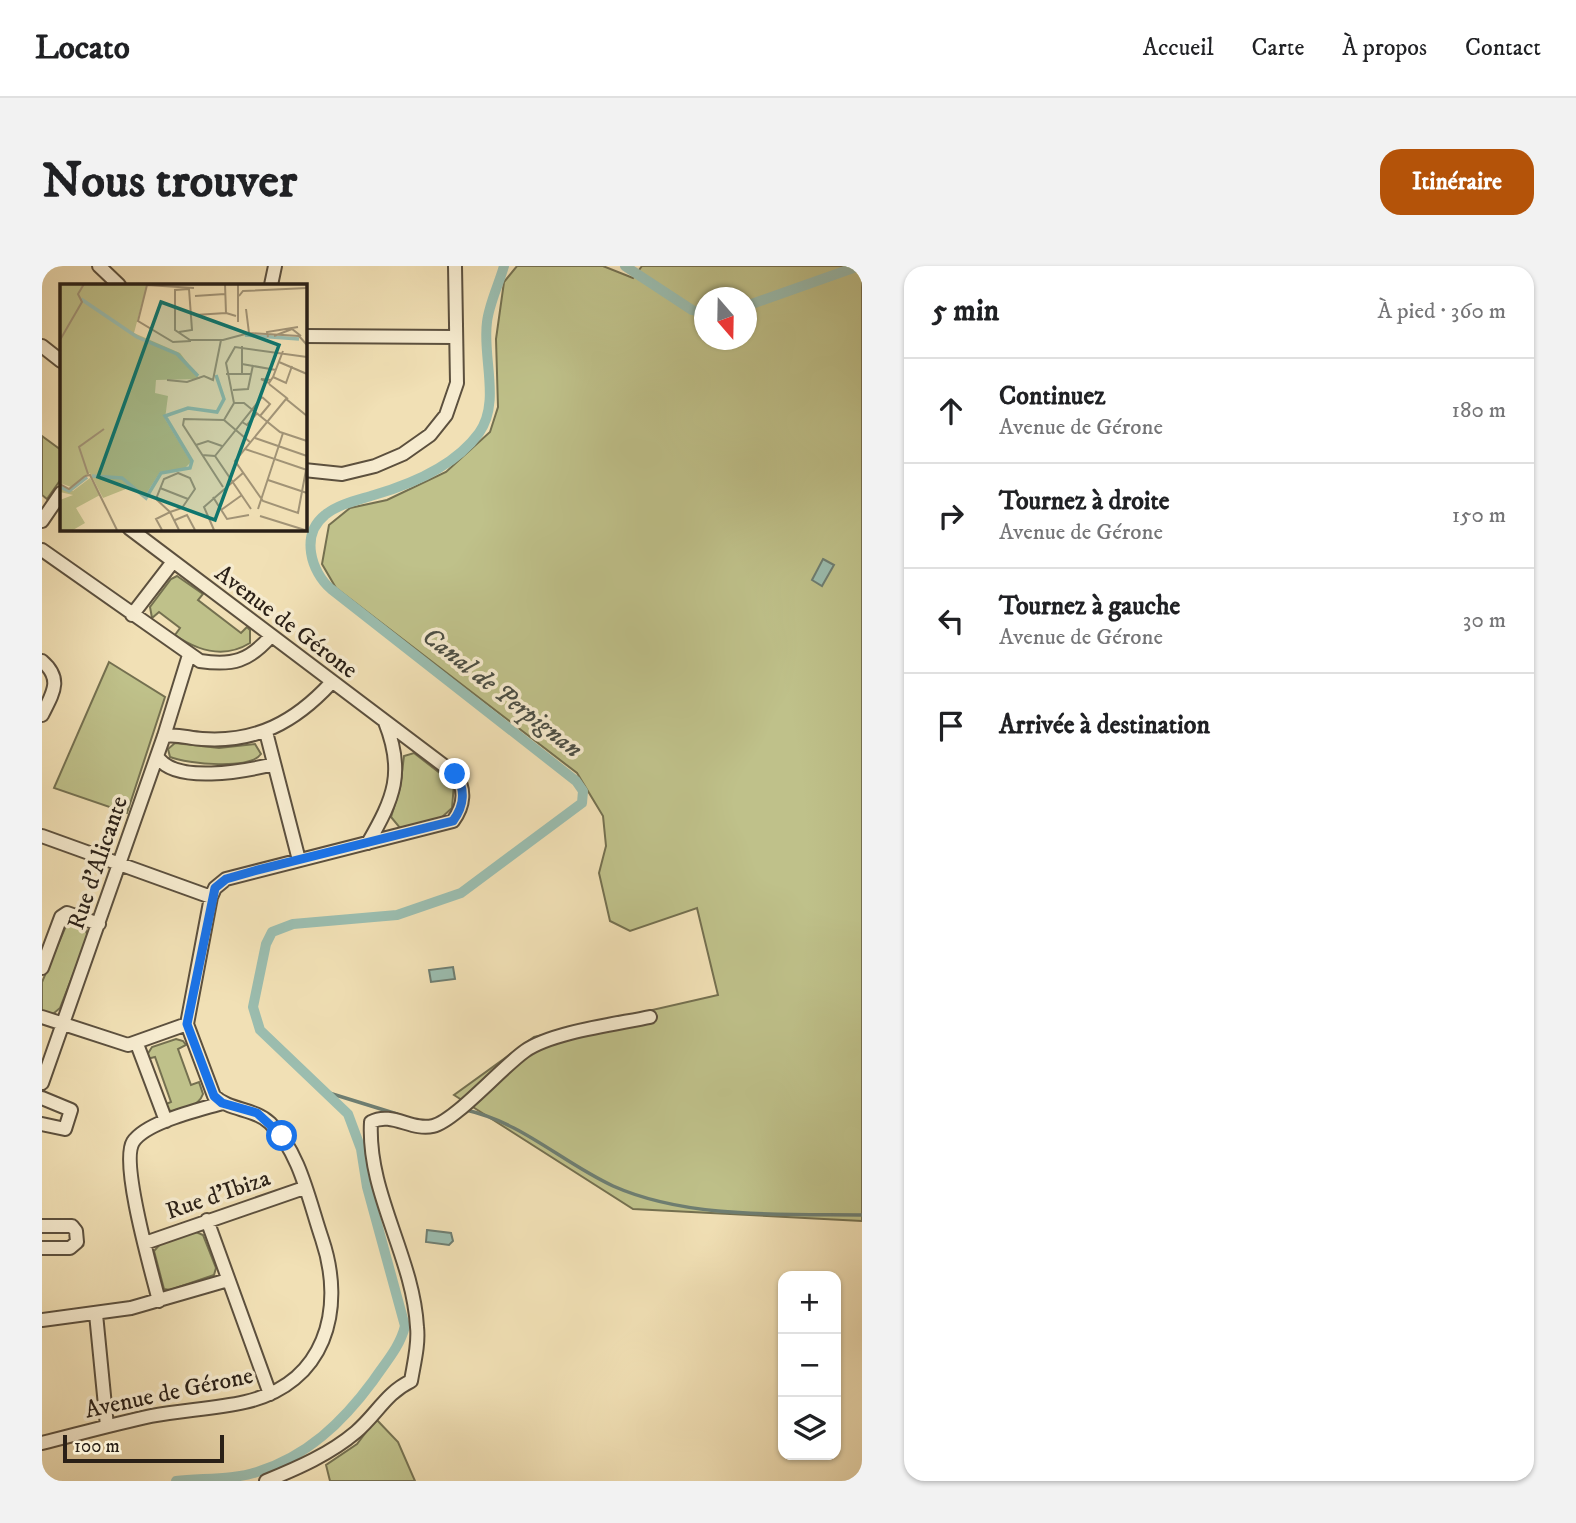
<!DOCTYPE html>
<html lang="fr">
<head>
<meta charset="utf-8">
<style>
  :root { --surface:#fff; --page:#f2f2f2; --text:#202124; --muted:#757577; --line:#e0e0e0; --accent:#b45309 }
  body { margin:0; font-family:"IM FELL DW Pica",serif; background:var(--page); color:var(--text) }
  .controls { position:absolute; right:21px; bottom:21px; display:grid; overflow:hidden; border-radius:14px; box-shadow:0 2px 5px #0004 }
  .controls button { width:63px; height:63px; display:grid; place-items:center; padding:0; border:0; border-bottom:2px solid var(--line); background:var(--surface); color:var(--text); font:35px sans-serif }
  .compass { position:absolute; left:652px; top:21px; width:63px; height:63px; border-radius:50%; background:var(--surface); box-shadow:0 2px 5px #0004; rotate:160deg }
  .scale { position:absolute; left:21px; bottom:18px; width:161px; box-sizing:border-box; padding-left:7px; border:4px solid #2a2017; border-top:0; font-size:19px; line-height:24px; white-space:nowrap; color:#2a2017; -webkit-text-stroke:5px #f6ebcf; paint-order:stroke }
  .stop { position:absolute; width:21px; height:21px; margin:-16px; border:5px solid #1a73e8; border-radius:50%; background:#fff }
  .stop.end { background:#1a73e8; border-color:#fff; box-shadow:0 2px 7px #0008 }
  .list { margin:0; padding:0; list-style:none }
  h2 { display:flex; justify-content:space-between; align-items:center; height:91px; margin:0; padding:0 28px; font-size:30px }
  h2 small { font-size:23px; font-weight:400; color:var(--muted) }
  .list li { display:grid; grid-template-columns:46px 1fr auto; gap:21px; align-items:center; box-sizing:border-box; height:105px; padding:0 28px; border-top:2px solid var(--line) }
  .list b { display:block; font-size:26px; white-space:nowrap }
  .list p { margin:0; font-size:23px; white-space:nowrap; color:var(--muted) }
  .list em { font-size:23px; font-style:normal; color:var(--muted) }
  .icon { flex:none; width:38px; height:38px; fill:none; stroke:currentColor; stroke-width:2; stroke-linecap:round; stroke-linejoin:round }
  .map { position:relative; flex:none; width:820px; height:1215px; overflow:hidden; border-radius:21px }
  header { display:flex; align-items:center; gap:42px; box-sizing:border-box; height:98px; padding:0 35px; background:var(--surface); border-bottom:2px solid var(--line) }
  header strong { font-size:33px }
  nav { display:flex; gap:38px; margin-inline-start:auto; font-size:24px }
  .intro { display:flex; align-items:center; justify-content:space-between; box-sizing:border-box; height:168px; padding:0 42px }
  h1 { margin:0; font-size:49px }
  .button { padding:18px 32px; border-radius:21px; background:var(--accent); color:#fff; font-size:24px; font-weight:700 }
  main { display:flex; gap:42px; padding:0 42px }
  aside { flex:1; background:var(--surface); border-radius:21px; box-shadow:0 2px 5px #0004 }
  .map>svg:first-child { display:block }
</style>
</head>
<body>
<header>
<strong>Locato</strong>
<nav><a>Accueil</a><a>Carte</a><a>À propos</a><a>Contact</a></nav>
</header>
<div class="intro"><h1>Nous trouver</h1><a class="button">Itinéraire</a></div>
<main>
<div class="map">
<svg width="820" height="1215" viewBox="0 0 820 1215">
  <rect width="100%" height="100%" fill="#f1e0b5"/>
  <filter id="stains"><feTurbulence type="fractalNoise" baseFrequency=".00286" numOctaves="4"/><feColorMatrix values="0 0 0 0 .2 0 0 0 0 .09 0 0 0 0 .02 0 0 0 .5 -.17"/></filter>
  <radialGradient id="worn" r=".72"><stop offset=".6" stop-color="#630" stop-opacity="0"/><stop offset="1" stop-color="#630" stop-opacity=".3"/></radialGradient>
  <path fill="#bfc18a" stroke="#747050" stroke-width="2" fill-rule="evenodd" d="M475 0H561L591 12 600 0H820V955L591 943 412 829 492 771 676 729 655 642 588 665 568 655 557 607 564 580 561 550 535 507 294 322 280 298 287 259 308 242 345 234 404 206 448 166 456 141 454 73 462 16ZM662 32H704V74H662Z
    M0 170 19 184V213L5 233 0 229Z
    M135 310 161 328 156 334 199 367 205 361 208 364V377C182 393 156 385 133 369L138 362 117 346 110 352 108 341 129 313Z
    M67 396 123 431 85 547 12 522Z
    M133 477 177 482 213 478 219 488C208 504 146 498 128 491L126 483Z
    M372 487 412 518 410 542 399 552 358 562 349 551 358 522 362 490Z
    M26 655 41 658 46 670 18 742 11 748 0 747V716Z
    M134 773 141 775 144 779 136 783 149 819 157 816 161 828C157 840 136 848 125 844L122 839 129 836 113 791 105 793V789L110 781Z
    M154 966 161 969 174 1002 172 1009 128 1024 122 1023 112 985 119 977Z
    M334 1153 356 1176 373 1215H288L284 1199 315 1178Z"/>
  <path fill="#9bbdaf" stroke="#6e7e72" stroke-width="2" d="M781 293 792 299 780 320 770 314Z
    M411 701 413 713 389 716 387 704Z
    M385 964 409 967 411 975 407 979 384 976Z"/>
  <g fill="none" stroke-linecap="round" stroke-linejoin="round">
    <path stroke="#6e7e72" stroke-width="3.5" d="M284 826 355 848
      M424 844C479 856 521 897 571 920 645 953 741 948 820 949"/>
    <path stroke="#9bbdaf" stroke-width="10" d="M583 0 650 44 662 47
      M704 40 817 0
      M134 1215C159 1212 191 1214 215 1206 265 1190 300 1157 331 1115 343 1097 358 1081 363 1060L325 921 319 883 306 848 218 764 211 741 224 678 230 666 251 658 355 649 419 627 540 537 541 525 534 515 289 323C269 306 258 269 283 249 296 238 316 234 332 229 370 218 413 200 437 167 459 136 440 91 445 56 447 38 457 18 462 0"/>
    <defs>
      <path id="minor" d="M57 0 77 19
        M229 19 233 0
        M262 70 412 71
        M0 80 19 95
        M262 204 300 208 333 200 361 188 388 169 404 149 415 117 413 0
        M0 255 19 227
        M0 284 158 395C191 400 207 395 229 370
        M90 349 130 297
        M0 395C21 413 11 427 0 449
        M224 466 257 594
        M122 470C136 468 146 472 160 473 214 477 253 456 289 417
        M115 490C132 519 204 505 232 498
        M0 570 169 631
        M326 577C352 532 363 506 343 456
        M0 702 19 651 25 647 57 658
        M0 751 86 779 145 758
        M95 778 124 855
        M0 817 122 470 147 389
        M0 832 29 844 23 863 0 858
        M165 954 228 1128
        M0 960H30L34 965 35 976 28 982H0
        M103 977 262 922
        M117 1035C110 1007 78 897 91 876 104 856 157 844 180 837
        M54 1048 65 1160
        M0 1054 89 1042 186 1014
        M0 1177C36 1168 72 1158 109 1150 140 1144 172 1143 203 1136 283 1118 304 1044 280 973 267 935 258 886 228 857 212 842 188 845 172 830L145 758 169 631 173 622 184 613 411 555C422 540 424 523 413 508L87 262
        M224 1215C256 1202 288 1188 314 1166 335 1148 344 1127 369 1115 372 1097 377 1078 375 1061 371 990 325 927 329 856 350 845 369 865 391 860 413 855 460 801 483 785 510 766 575 758 608 751"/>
    </defs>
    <use href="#minor" stroke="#5c503e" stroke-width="16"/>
    <use href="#minor" stroke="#f6ebcf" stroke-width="12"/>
  </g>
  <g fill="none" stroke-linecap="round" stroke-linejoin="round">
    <path stroke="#1a73e8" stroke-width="9" d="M240 870 215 847 180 837 172 830 145 758 173 622 184 613 212 605 411 555C422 540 424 523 413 508"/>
  </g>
  <g text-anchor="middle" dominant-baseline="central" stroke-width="7" stroke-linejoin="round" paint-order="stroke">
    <g font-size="24" fill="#2a2017" stroke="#f6ebcf">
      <text transform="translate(244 356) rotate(37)">Avenue de Gérone</text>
      <text transform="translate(56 597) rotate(-71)">Rue d'Alicante</text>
      <text transform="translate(176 929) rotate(-19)">Rue d'Ibiza</text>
      <text transform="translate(127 1127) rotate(-12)">Avenue de Gérone</text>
    </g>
    <g font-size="26" font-style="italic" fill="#4c4f45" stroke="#f6ebcf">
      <text transform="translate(460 427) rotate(38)">Canal de Perpignan</text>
    </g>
  </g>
  <g transform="translate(18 18)">
    <rect width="247" height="247" fill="#f1e0b5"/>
    <path d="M0 0H87L74 49 120 69 140 95 96 96 95 109 108 112 105 135 131 178 124 185 100 188 85 212 71 203 43 214 30 189 11 203 0 199ZM30 194 40 211 16 224 25 239 13 246H0V216L13 211 0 208V200L13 207Z" fill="#bfc18a"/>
    <path fill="none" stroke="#9bbdaf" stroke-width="3.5" d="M21 15 77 53 117 70 138 92M185 51 239 55M32 192 62 194 86 214 101 189 130 184 132 177 105 132 128 124 157 128 164 115 156 91M0 203 9 207 27 193"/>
    <path fill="none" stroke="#a19376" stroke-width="2" d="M165 0 166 29 176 32M178 0V38M135 12 165 10M179 12 183 7 247 4M186 25 189 49M135 31 166 29M119 48 132 46 129 5 115 6V46L130 56H163L189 49 239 52 247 61M214 52 232 45 241 52M208 53 207 48 238 43M0 56 22 18 18 10 24 0M131 57 113 58 78 37 87 1 134 4M219 78 247 90M182 80 216 86M166 90H192M182 90V62M213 93 226 99 232 82M107 96 127 98 144 92 153 96 161 56M211 96 201 95 209 99 213 93 223 67M209 100 228 115M173 106 188 105 193 81M174 119H184L220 148 247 157M200 132 210 120 202 113M164 136 191 159M182 138 187 141 197 129M195 154 247 172M136 161 148 157 162 162M185 165 247 186M142 171 155 172 191 225M155 172 202 113M246 186 238 229 203 217 175 177 226 115 247 132M118 189 130 194 135 205 122 224 110 228 96 215 104 195ZM28 190 19 163 44 145M25 192 30 191 57 246M208 196 247 209M0 200 9 205 25 192M163 203 123 141 124 135 164 136 174 119 166 79 175 63 247 73M100 204 128 215M153 213 167 235 189 231M198 225 223 149M161 226 182 211M200 232 245 246M115 236 127 231 135 246M102 246 96 235 110 228 119 246M154 246 144 223 183 189"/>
    <path fill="#0f766e" fill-opacity="0.15" stroke="#0f766e" stroke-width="3.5" d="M101 18 219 61 155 236 38 193Z"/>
    <rect width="247" height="247" fill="none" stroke="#2a2017" stroke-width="3.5"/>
  </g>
  <rect width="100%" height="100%" filter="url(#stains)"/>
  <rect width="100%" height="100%" fill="url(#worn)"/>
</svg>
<div class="controls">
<button>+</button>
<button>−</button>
<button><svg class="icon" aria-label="layers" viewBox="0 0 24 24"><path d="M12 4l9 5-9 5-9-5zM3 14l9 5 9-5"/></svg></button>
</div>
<svg class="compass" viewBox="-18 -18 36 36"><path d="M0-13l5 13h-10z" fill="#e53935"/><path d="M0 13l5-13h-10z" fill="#757577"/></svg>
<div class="scale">100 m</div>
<div class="stop" style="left:240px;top:870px"></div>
<div class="stop end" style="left:413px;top:508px"></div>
</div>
<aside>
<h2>5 min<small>À pied · 360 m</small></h2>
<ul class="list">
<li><svg class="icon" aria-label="ahead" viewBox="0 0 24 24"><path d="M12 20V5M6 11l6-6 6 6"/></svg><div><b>Continuez</b><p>Avenue de Gérone</p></div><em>180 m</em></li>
<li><svg class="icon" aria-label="right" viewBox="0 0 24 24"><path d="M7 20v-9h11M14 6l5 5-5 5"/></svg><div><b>Tournez à droite</b><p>Avenue de Gérone</p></div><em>150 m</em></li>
<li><svg class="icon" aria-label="left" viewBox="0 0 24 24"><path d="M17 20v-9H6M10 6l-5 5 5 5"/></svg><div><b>Tournez à gauche</b><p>Avenue de Gérone</p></div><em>30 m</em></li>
<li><svg class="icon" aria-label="arrive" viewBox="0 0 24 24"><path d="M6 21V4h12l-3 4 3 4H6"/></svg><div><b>Arrivée à destination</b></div></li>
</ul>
</aside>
</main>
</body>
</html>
